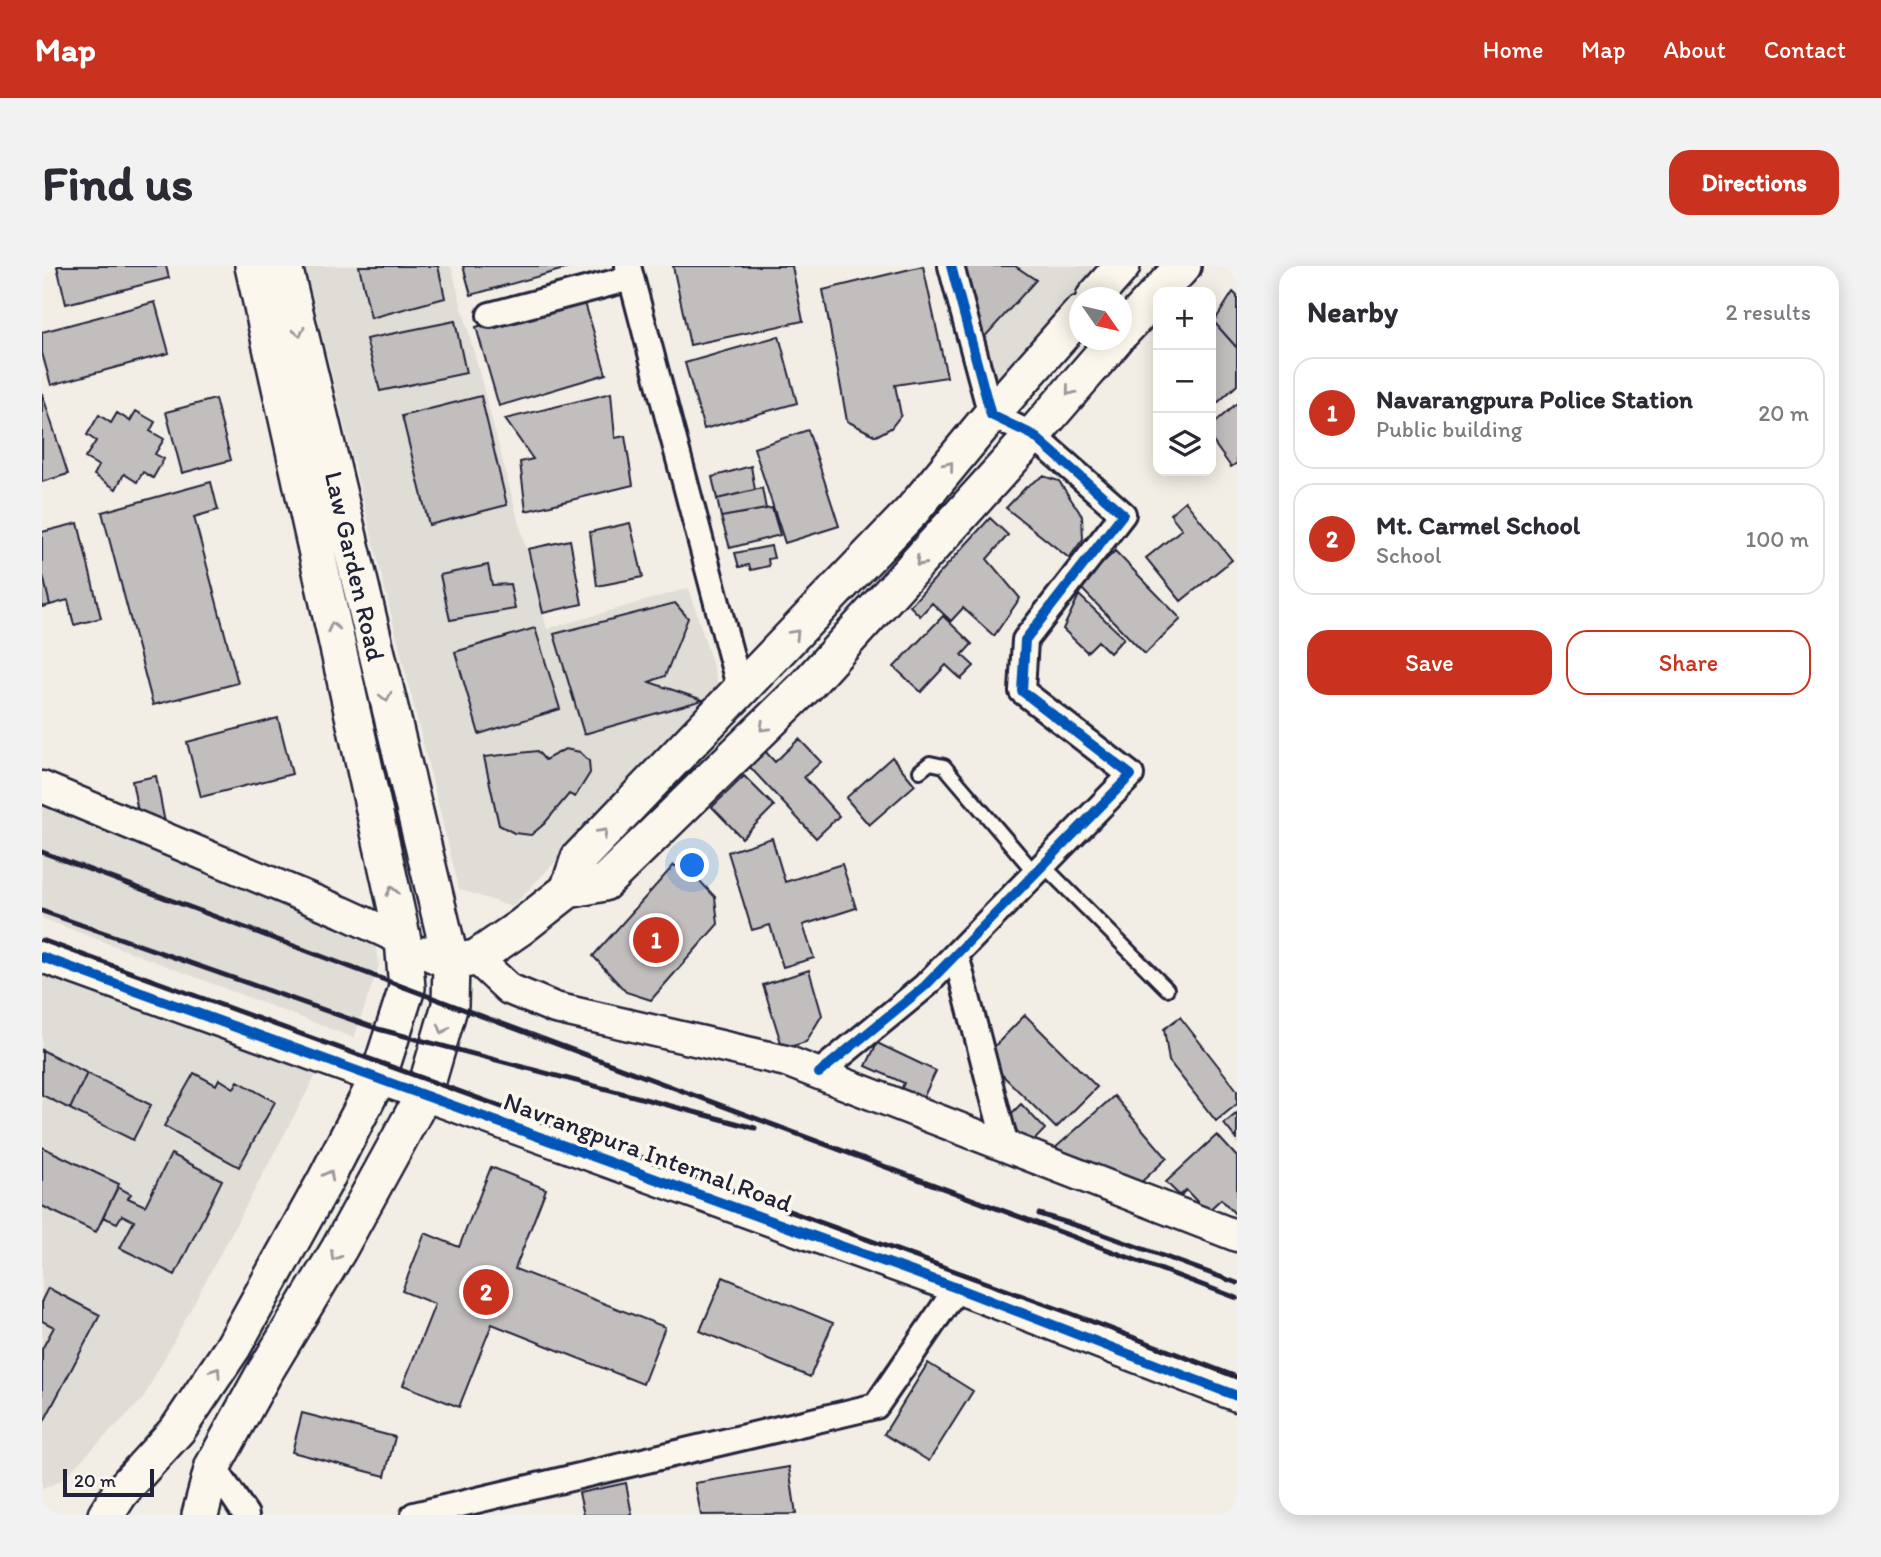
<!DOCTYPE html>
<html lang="en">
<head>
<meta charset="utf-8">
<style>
  :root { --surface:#fff; --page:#f2f2f3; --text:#2b2b33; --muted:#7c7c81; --line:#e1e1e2; --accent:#c8321e }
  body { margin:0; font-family:Itim,sans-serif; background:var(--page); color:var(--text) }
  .controls { position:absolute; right:21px; top:21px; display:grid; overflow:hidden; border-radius:14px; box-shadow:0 4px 18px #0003 }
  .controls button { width:63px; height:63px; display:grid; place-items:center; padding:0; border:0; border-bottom:2px solid var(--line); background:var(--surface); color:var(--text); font:35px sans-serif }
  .compass { position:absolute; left:1027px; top:21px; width:63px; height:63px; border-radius:50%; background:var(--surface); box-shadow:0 4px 18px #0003; rotate:124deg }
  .scale { position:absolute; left:21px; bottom:18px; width:91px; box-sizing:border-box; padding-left:7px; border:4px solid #22223b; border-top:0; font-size:19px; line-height:24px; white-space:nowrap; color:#22223b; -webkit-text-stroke:5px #fbf7ec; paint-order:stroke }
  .you { position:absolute; left:651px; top:600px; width:24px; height:24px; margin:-18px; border:5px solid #fff; border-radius:50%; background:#1a73e8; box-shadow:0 0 0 10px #1a73e833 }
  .badge { display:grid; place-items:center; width:46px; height:46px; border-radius:50%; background:var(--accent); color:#fff; font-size:23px; font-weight:700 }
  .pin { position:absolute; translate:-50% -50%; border:4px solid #fff; box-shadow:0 2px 7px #0006 }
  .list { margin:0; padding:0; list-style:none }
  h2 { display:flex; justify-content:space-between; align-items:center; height:91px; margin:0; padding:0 28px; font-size:30px }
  h2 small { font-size:23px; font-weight:400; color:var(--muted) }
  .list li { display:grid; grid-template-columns:46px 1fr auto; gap:21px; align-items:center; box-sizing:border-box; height:112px; margin:0 14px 14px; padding:0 14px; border:2px solid var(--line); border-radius:21px }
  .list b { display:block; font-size:26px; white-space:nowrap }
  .list p { margin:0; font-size:23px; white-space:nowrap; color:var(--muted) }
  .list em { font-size:23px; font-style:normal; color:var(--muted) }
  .actions { display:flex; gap:14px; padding:21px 28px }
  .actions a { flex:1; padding:16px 0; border:2px solid var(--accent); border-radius:21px; text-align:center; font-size:24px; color:var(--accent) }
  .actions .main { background:var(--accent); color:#fff }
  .icon { flex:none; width:38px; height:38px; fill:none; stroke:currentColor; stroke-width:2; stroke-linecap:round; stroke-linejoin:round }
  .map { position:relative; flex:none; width:1195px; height:1249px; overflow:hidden; border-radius:21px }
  header { display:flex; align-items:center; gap:42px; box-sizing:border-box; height:98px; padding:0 35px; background:var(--accent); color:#fff }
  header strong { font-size:33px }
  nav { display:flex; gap:38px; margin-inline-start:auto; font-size:24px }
  .intro { display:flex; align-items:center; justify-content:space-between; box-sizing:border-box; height:168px; padding:0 42px }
  h1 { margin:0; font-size:49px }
  .button { padding:18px 32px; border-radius:21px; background:var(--accent); color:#fff; font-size:24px; font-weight:700 }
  main { display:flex; gap:42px; padding:0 42px }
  aside { flex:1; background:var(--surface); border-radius:21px; box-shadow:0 4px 18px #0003 }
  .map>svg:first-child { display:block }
</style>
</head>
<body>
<header>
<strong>Map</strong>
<nav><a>Home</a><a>Map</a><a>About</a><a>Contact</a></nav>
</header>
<div class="intro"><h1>Find us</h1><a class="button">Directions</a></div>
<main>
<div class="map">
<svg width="1195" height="1249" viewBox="0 0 1195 1249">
  <rect width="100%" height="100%" fill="#f2eee5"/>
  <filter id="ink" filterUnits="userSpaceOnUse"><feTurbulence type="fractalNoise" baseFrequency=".0143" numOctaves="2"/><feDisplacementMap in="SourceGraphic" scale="14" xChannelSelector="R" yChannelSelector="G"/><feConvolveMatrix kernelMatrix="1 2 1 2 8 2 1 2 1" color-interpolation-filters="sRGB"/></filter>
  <g filter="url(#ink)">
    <path fill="#e0dcd6" d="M263 0H409L505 363 647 322 678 424 470 641 417 623Z
      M913 0H1065L954 129Z
      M0 540 331 667 337 699 312 772 0 652Z
      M0 687 283 792 100 1134 18 1215 0 1223Z"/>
    <path fill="#c2bebe" stroke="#22223b" stroke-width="2" d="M15 0H124L127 12 24 38Z
      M317 0H396L403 32 329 52Z
      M421 0H533L429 29Z
      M631 0H750L761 55 648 79Z
      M881 0 905 111 853 119 859 149 849 162 834 170 805 155 781 24Z
      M919 0H973L994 14 939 75Z
      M1191 26 1195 30V82L1172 56Z
      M541 30 564 108 457 140 434 61Z
      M113 36 127 87 9 119 0 87V66Z
      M413 55 424 107 338 125 324 73Z
      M1172 56 1195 82V119L1172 140 1169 137V60Z
      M737 70 755 137 662 163 643 97Z
      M0 127 26 208 0 216Z
      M569 127 573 172 583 170 591 219 484 245 478 196 491 193 463 153Z
      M439 130 465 239 387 259 360 150Z
      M173 133 189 194 140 207 124 146Z
      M1195 137V197L1189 201 1169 173V160Z
      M94 145 113 156 108 165 122 173 113 188 122 193 111 212 101 206 95 216 82 208 74 223 52 209 57 200 43 192 54 175 45 169 57 149 69 157 75 147 88 155Z
      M766 164 797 260 743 277 712 182Z
      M709 200 713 224 675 233 670 211Z
      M1001 210 1017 215 1040 250 1041 273 1027 292 964 242 984 221Z
      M169 216 176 244 152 251 196 417 111 439 60 246Z
      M720 222 724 243 679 251 675 233Z
      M1143 235 1190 294 1139 335 1104 292 1140 263 1128 248Z
      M730 242 738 269 688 282 679 251Z
      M948 252 966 269 945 293 978 332 952 370 921 342 909 355 890 337 878 350 868 340Z
      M36 257 59 352 32 359 26 334 8 339 0 305V266Z
      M588 257 601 311 555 320 548 266Z
      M528 274 540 338 501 347 486 283Z
      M729 280 732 292 726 293 727 300 709 304 707 299 697 301 693 287Z
      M1073 285 1139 353 1103 388 1037 320Z
      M446 299 450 319 468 318 473 343 408 354 398 309Z
      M0 305 8 339 0 341Z
      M1037 329 1082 372 1068 387 1056 375 1045 386 1021 363Z
      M633 337 646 352 623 410 607 416 661 434 542 468 512 368Z
      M901 350 930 378 920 389 932 400 919 413 904 399 879 426 852 401Z
      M493 362 518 443 437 468 413 386Z
      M236 452 250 508 159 531 145 476Z
      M757 473 779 496 762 511 797 550 774 572 705 498 721 483 733 496Z
      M523 483 538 486 547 495 548 507 533 531 527 528 502 558 489 569 472 567 457 559 442 491 495 485 503 494Z
      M850 491 873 519 827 559 804 532Z
      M114 510 123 557 99 561 90 515Z
      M702 510 732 540 700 572 670 541Z
      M730 572 743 616 800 598 814 642 761 659 772 692 741 701 728 659 710 664 686 586Z
      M632 599 656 613 673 631 676 658 609 734 584 726 551 690Z
      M767 704 780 749 764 776 741 783 721 719Z
      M983 749 1055 821 1014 862 942 791Z
      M1138 751 1195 824V838L1174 855 1127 795 1122 763Z
      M835 777 894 805 875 845 854 835 862 817 824 800Z
      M0 784 45 807 28 843 0 829Z
      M45 807 109 839 91 874 28 843Z
      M152 807 174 819 177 813 192 822 196 815 233 836 197 901 122 860Z
      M1072 830 1125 892 1095 920 1004 890Z
      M979 838 1003 863 982 885 969 848Z
      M1195 847V874L1182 858Z
      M1175 869 1195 891V950L1179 933 1165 946 1144 924 1138 930 1124 916Z
      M0 881 77 918 54 966 0 940Z
      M129 888 180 914 133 1009 78 982 92 955 80 949 75 957 61 951 76 921 89 928 86 932 103 940Z
      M449 901 504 923 473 1003 623 1061 601 1118 450 1058 417 1141 361 1119 393 1038 360 1025 383 967 417 981Z
      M681 1011 791 1057 768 1111 658 1065Z
      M6 1022 58 1049 0 1159V1083L12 1061 0 1055V1034Z
      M886 1097 931 1125 887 1195 842 1168Z
      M260 1147 353 1171 343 1210 250 1186Z
      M747 1201 754 1248 659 1249 653 1217Z
      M584 1217 590 1249H542L537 1227Z"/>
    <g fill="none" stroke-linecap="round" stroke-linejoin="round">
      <defs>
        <path id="service" d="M878 505 888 497 902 500 993 607
          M1001 599 1125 723"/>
        <path id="minor" d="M586 0 698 424
          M448 49 589 12
          M914 689 964 880
          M777 807 883 720 1089 509 980 425 983 374 1081 248 991 169 949 149 909 0
          M171 1200 204 1249
          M372 1249 834 1140 915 1022"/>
        <path id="tertiary" d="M0 521 300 646 361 674
          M0 691 915 1022 1195 1130
          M434 692 467 723 513 742 744 795 1195 970"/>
        <path id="secondary" d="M1117 26 1141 0
          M1052 32 1080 0
          M1080 66 1116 27
          M526 624 537 592 870 245 949 149 1038 48
          M389 687 409 696 434 692 479 661 526 624 562 617 764 420 991 169 1073 74
          M64 1249 78 1227 136 1163 191 1081 284 913 336 812 365 722 361 674 211 0
          M158 1249 171 1200 221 1109 297 983 382 828 408 739 409 696 242 0"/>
      </defs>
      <use href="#service" stroke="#22223b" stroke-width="18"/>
      <use href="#minor" stroke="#22223b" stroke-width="30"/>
      <use href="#tertiary" stroke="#22223b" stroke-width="35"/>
      <use href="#secondary" stroke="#22223b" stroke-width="40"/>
      <use href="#service" stroke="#fbf7ec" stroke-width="12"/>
      <use href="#minor" stroke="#fbf7ec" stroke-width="24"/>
      <use href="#tertiary" stroke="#fbf7ec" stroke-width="30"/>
      <use href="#secondary" stroke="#fbf7ec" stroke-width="35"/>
      <path stroke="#22223b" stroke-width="5" d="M0 586 1195 1032
        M0 645 336 763 713 862
        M0 674 1025 1046 1195 1111
        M997 948 1052 965 1195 1017"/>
      <defs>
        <path id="cycleway" d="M0 691 915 1022 1195 1130
          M777 807 883 720 1089 509 980 425 983 374 1081 248 991 169 949 149 909 0"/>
      </defs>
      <use href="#cycleway" stroke="#fbf7ec" stroke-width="15"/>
      <use href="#cycleway" stroke="#0057b8" stroke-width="10"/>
    </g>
    <defs><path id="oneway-chevron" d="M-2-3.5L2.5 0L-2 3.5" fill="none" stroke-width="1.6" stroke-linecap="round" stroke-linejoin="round" transform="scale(1.75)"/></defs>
    <g stroke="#99979c">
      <use href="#oneway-chevron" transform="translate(257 66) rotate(77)"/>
      <use href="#oneway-chevron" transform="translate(1028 125) rotate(129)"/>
      <use href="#oneway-chevron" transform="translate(907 200) rotate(-51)"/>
      <use href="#oneway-chevron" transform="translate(878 296) rotate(132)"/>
      <use href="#oneway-chevron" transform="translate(291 361) rotate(-103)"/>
      <use href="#oneway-chevron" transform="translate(753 368) rotate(-46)"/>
      <use href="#oneway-chevron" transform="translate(344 431) rotate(77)"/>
      <use href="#oneway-chevron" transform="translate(722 461) rotate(136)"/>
      <use href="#oneway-chevron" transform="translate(561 567) rotate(-46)"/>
      <use href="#oneway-chevron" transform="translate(350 625) rotate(-102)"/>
      <use href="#oneway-chevron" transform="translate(401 763) rotate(106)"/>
      <use href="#oneway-chevron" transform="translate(287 909) rotate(-62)"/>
      <use href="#oneway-chevron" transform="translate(293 990) rotate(121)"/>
      <use href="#oneway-chevron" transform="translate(174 1106) rotate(-56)"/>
    </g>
  </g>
  <g text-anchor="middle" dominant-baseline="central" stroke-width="7" stroke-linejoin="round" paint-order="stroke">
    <g font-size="26" fill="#22223b" stroke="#fbf7ec">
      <text transform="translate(313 300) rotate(77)">Law Garden Road</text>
      <text transform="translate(606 886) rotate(20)">Navrangpura Internal Road</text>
    </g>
  </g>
</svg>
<div class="controls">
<button>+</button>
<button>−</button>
<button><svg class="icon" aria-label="layers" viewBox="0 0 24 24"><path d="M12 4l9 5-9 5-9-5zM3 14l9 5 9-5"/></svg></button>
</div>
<svg class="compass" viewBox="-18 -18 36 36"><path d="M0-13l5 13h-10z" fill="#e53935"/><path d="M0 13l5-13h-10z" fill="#7c7c81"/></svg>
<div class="scale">20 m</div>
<div class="you"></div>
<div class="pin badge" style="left:614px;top:674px">1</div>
<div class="pin badge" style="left:444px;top:1026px">2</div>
</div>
<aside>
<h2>Nearby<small>2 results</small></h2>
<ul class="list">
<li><span class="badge">1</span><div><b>Navarangpura Police Station</b><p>Public building</p></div><em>20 m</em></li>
<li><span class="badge">2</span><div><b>Mt. Carmel School</b><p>School</p></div><em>100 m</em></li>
</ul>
<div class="actions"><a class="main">Save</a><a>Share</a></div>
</aside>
</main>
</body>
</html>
